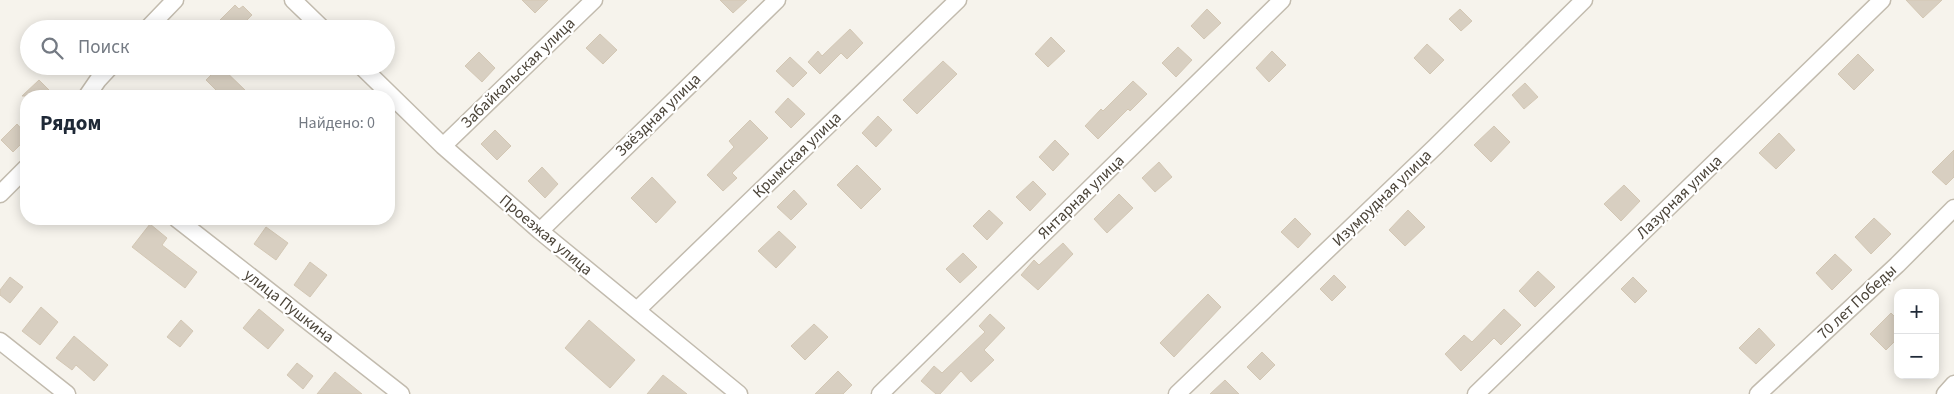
<!DOCTYPE html>
<html lang="ru">
<head>
<meta charset="utf-8">
<style>
  :root { --surface:#fff; --page:#f6f6f7; --text:#1f2937; --muted:#747a83; --line:#e0e1e3 }
  body { margin:0; font-family:"Source Sans 3",sans-serif; background:var(--page); color:var(--text) }
  .controls { position:absolute; right:15px; bottom:15px; display:grid; overflow:hidden; border-radius:10px; box-shadow:0 2px 12px #0003 }
  .controls button { width:45px; height:45px; display:grid; place-items:center; padding:0; border:0; border-bottom:1px solid var(--line); background:var(--surface); color:var(--text); font:25px sans-serif }
  .list { margin:0; padding:0; list-style:none }
  h2 { display:flex; justify-content:space-between; align-items:center; height:65px; margin:0; padding:0 20px; font-size:21px }
  h2 small { font-size:16px; font-weight:400; color:var(--muted) }
  .icon { flex:none; width:28px; height:28px; fill:none; stroke:currentColor; stroke-width:2; stroke-linecap:round; stroke-linejoin:round }
  .map { position:relative; flex:none; width:1954px; height:394px; overflow:hidden }
  .search { position:absolute; background:var(--surface); box-shadow:0 2px 12px #0003; left:20px; top:20px; width:375px; height:55px; display:flex; align-items:center; gap:12px; box-sizing:border-box; padding:0 18px; border-radius:28px; color:var(--muted); font-size:19px }
  .panel { position:absolute; background:var(--surface); box-shadow:0 2px 12px #0003; left:20px; top:90px; width:375px; height:135px; border-radius:20px }
  .map>svg:first-child { display:block }
</style>
</head>
<body>
<div class="map">
<svg width="1954" height="394" viewBox="0 0 1954 394">
  <rect width="100%" height="100%" fill="#f6f3ec"/>
  <path fill="#d8cfc1" stroke="#d3c7b4" d="M522 0H548L535 13Z
    M720 0H747L733 13Z
    M1906 0H1942L1923 18Z
    M235 5 239 9 243 6 252 15 238 29H211Z
    M1207 9 1221 23 1204 39 1191 26Z
    M1460 9 1472 21 1461 31 1449 19Z
    M850 29 863 43 847 59 841 53 820 74 808 62 818 51 822 56Z
    M600 34 617 50 603 64 586 48Z
    M1051 37 1065 51 1048 67 1035 54Z
    M1427 44 1444 60 1430 74 1414 58Z
    M1178 47 1192 60 1176 77 1162 63Z
    M1272 51 1286 65 1269 82 1256 68Z
    M479 52 495 68 482 82 465 66Z
    M1858 54 1874 70 1854 90 1838 74Z
    M790 57 807 73 793 87 776 71Z
    M943 61 957 74 917 114 903 100Z
    M220 66 246 91 240 96H222L206 80Z
    M39 80 55 96H22Z
    M1133 81 1147 94 1130 111 1128 109 1098 139 1085 126 1101 109 1103 111Z
    M1525 83 1538 97 1524 109 1512 95Z
    M788 98 805 114 791 128 775 112Z
    M878 116 892 130 876 147 862 133Z
    M750 120 768 138 732 173 737 178 723 191 707 175 734 147 729 141Z
    M17 124 26 134V139L13 152 1 140Z
    M1494 126 1510 142 1491 162 1474 145Z
    M495 130 511 146 497 160 481 144Z
    M1779 133 1795 150 1776 169 1759 153Z
    M1055 140 1069 154 1053 171 1039 157Z
    M1954 150V177L1946 185 1932 172Z
    M1159 162 1172 177 1155 192 1142 178Z
    M857 165 881 189 861 209 837 185Z
    M542 167 558 184 545 198 528 181Z
    M652 177 676 202 656 223 631 198Z
    M1033 181 1046 194 1030 211 1016 197Z
    M1624 185 1640 201 1621 221 1604 204Z
    M794 190 807 204 791 220 777 207Z
    M1119 194 1133 208 1107 233 1094 219Z
    M989 210 1003 223 987 240 973 226Z
    M1408 210 1425 227 1405 246 1389 230Z
    M1295 218 1311 234 1298 248 1281 232Z
    M1874 218 1891 234 1871 254 1855 237Z
    M150 224 167 238 162 245 197 272 185 288 132 247Z
    M266 227 288 243 276 260 254 244Z
    M779 231 796 247 776 268 758 251Z
    M1063 243 1073 254 1038 290 1021 275 1034 260 1039 265Z
    M963 253 977 267 960 283 946 269Z
    M1835 254 1852 270 1832 290 1816 273Z
    M310 262 327 275 310 297 294 285Z
    M1538 271 1555 287 1535 307 1519 291Z
    M1334 275 1346 287 1332 301 1320 289Z
    M10 277 23 287 10 303 0 295V290Z
    M1633 277 1647 291 1635 303 1621 289Z
    M1208 294 1221 307 1174 357 1160 343Z
    M41 307 58 322 40 345 22 331Z
    M259 309 284 330 268 349 243 328Z
    M1504 309 1521 325 1501 345 1494 338 1461 371 1445 354 1464 335 1472 342Z
    M1891 313 1898 320V338L1886 350 1870 334Z
    M990 314 1005 328 984 350 994 360 971 382 961 371 940 394H936L921 381 934 366 942 373 985 332 979 326Z
    M181 320 193 331 180 347 167 337Z
    M589 320 635 360 610 388 565 348Z
    M814 324 828 337 805 360 791 346Z
    M1759 328 1775 345 1756 364 1739 348Z
    M74 336 108 365 94 381 76 365 72 370 56 358Z
    M1262 352 1275 365 1260 380 1247 367Z
    M297 363 313 376 303 389 287 375Z
    M838 371 852 385 843 394H815Z
    M335 372 362 394H317Z
    M663 375 687 394H647Z
    M1225 380 1239 394H1210Z"/>
  <g fill="none" stroke-linecap="round" stroke-linejoin="round">
    <defs>
      <path id="street" d="M293 0 323 29
        M147 29 175 0
        M361 66 443 146 540 231 739 394
        M87 96 98 80 111 66
        M443 146 594 0
        M0 194 26 168
        M177 219 401 394
        M540 231 777 0
        M637 310 958 0
        M0 341 67 394
        M880 394 1282 0
        M1177 394 1435 147 1584 0
        M1476 394 1882 0
        M1758 394 1897 265 1954 208
        M1945 394 1954 384"/>
    </defs>
    <use href="#street" stroke="#c2bbae" stroke-width="19"/>
    <use href="#street" stroke="#fff" stroke-width="16"/>
  </g>
  <g text-anchor="middle" dominant-baseline="central" stroke-width="4.5" stroke-linejoin="round" paint-order="stroke">
    <g font-size="16" fill="#4b4439" stroke="#fff">
      <text transform="translate(518 73) rotate(-44)">Забайкальская улица</text>
      <text transform="translate(658 115) rotate(-44)">Звёздная улица</text>
      <text transform="translate(797 155) rotate(-44)">Крымская улица</text>
      <text transform="translate(1081 197) rotate(-44)">Янтарная улица</text>
      <text transform="translate(1679 197) rotate(-44)">Лазурная улица</text>
      <text transform="translate(1382 198) rotate(-44)">Изумрудная улица</text>
      <text transform="translate(546 235) rotate(40)">Проезжая улица</text>
      <text transform="translate(1857 302) rotate(-43)">70 лет Победы</text>
      <text transform="translate(289 306) rotate(38)">улица Пушкина</text>
    </g>
  </g>
</svg>
<div class="controls">
<button>+</button>
<button>−</button>
</div>
<div class="search"><svg class="icon" aria-label="search" viewBox="0 0 24 24"><circle cx="10" cy="10" r="6"/><path d="M15 15l6 6"/></svg>Поиск</div>
<section class="panel">
<h2>Рядом<small>Найдено: 0</small></h2>
<ul class="list">
</ul>
</section>
</div>
</body>
</html>
